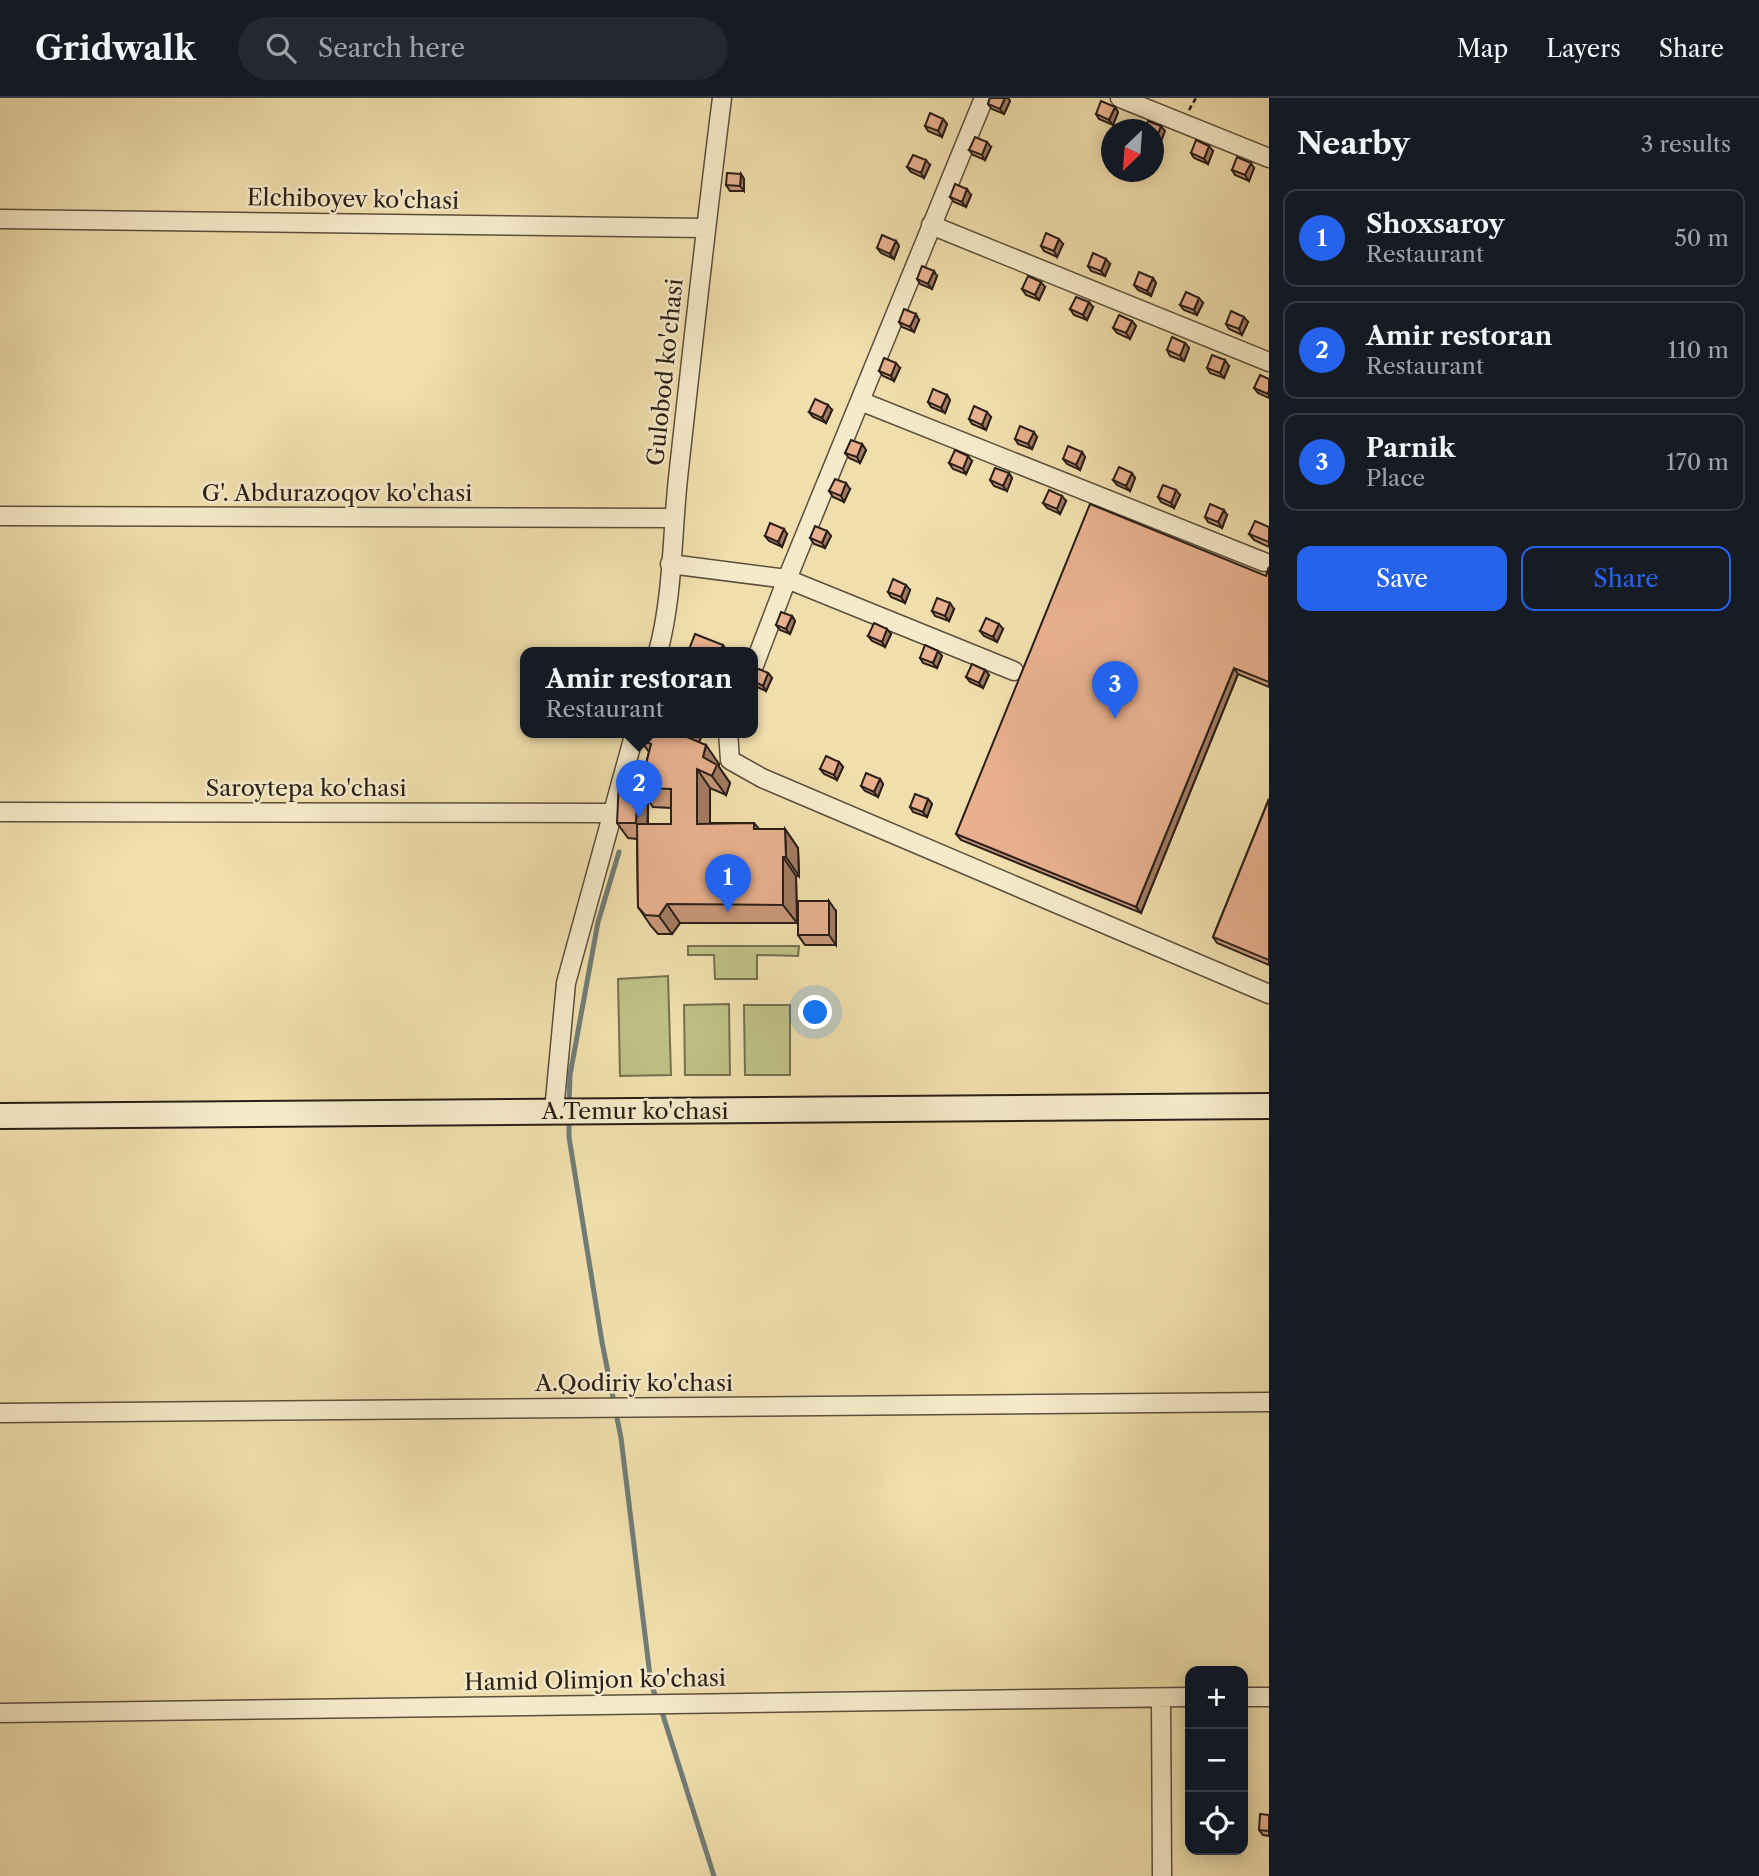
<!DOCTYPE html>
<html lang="en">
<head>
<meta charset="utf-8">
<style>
  :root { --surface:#171b24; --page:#242831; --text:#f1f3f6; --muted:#9ea1a6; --line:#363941; --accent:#2563eb }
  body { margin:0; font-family:"Libre Caslon Text",serif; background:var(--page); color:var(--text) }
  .controls { position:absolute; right:21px; bottom:21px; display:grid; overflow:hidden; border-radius:14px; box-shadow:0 4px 18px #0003 }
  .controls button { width:63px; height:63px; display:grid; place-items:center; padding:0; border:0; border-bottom:2px solid var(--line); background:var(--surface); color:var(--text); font:35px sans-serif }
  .compass { position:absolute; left:1101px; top:21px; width:63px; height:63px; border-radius:50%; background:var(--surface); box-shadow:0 4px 18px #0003; rotate:205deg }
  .you { position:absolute; left:816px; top:915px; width:24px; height:24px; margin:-18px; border:5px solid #fff; border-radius:50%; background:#1a73e8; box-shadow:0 0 0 10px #1a73e833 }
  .badge { display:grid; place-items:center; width:46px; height:46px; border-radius:50%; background:var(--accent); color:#fff; font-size:23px; font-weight:700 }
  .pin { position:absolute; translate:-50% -58px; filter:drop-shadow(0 2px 4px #0008) }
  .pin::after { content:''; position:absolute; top:37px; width:24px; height:21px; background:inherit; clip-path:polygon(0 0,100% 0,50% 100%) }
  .popup { position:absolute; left:520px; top:549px; width:238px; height:91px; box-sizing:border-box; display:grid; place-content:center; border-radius:14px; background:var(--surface); filter:drop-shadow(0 2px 5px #0005); font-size:23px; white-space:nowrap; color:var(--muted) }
  .popup b { font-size:26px; color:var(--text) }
  .popup::after { content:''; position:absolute; left:50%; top:100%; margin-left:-14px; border:14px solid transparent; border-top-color:var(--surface) }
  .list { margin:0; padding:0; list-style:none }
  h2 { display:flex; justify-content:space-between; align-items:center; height:91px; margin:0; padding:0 28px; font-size:30px }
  h2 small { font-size:23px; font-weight:400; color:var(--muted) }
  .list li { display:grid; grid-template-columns:46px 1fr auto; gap:21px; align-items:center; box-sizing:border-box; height:98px; margin:0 14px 14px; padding:0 14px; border:2px solid var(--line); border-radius:14px }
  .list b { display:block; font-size:26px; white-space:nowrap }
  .list p { margin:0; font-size:23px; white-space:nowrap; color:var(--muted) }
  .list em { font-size:23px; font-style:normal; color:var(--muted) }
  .actions { display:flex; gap:14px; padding:21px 28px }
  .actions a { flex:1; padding:16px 0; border:2px solid var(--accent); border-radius:14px; text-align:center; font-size:24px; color:var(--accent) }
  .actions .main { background:var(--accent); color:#fff }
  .icon { flex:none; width:38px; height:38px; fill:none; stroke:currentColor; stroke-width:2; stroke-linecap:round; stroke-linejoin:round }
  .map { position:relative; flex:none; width:1269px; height:1778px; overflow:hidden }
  header { display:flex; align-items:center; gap:42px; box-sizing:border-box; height:98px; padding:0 35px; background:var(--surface); border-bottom:2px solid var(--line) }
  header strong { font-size:33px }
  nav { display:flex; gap:38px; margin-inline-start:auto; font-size:24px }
  .search { width:490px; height:63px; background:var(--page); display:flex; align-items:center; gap:18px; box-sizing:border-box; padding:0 24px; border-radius:38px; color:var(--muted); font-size:26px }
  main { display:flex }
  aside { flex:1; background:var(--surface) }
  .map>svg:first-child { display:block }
</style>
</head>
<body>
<header>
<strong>Gridwalk</strong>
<div class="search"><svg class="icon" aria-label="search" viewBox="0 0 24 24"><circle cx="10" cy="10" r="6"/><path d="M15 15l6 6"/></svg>Search here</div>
<nav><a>Map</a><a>Layers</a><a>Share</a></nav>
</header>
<main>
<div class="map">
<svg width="1269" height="1778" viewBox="0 0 1269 1778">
  <rect width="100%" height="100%" fill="#f0deac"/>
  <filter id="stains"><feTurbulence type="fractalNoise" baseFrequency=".00286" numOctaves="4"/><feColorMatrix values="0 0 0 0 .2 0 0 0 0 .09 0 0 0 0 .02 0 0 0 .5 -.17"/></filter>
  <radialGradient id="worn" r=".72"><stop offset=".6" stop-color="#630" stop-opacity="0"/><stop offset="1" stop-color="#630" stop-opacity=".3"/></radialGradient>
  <path fill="#bec086" stroke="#74704f" stroke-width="2" d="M688 848H799L798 858 757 857V881H715L714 857H688Z
    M668 878 671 977 620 978 618 881Z
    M729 906 730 977H685L684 907Z
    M744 907H790V977H745Z"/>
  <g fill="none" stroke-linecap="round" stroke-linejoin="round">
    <path stroke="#707c76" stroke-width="5" d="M569 1007 570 977 598 824 619 754
      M569 1021V1039L602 1244 621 1340 651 1586 657 1602
      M661 1611 714 1778"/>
    <defs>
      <path id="minor" d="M1120 0 1269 60
        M0 121 705 130
        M931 127 1269 264
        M860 303 1264 464
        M0 418 673 420
        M670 466 787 481 1014 573
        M658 554C673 499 672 437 678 380 692 253 706 126 722 0
        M753 570 787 481 984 0
        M728 634 730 662 762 680 1269 896
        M0 714 612 715
        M554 1013 566 885 635 634
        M0 1315 1269 1304
        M1243 1599H1269
        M1161 1600 1162 1778
        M0 1615 1190 1599"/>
      <path id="secondary" d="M0 1018 1269 1008"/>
    </defs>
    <use href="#minor" stroke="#5c4f3d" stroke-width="21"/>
    <use href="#secondary" stroke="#2a1f18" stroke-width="28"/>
    <path stroke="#2a1f18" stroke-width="2.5" stroke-dasharray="5 3.5" stroke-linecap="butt" d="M1189 12 1196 0"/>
    <use href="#minor" stroke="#f5eac9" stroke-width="18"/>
    <use href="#secondary" stroke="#f5eac9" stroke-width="24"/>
  </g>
  <path fill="#c8977a" stroke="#2a1f18" stroke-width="2" fill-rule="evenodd" d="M990 0H1008L1010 3 1004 16 992 11 988 6Z
    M1115 9 1118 14 1113 27 1099 21 1096 16Z
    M943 21 947 26 942 39 928 33 925 28Z
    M991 49 985 62 973 57 969 52Z
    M1213 53 1208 66 1194 60 1191 55Z
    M930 67 924 80 911 74 907 69Z
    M1254 70 1249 83 1235 77 1232 72Z
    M741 76 744 81V93H730L726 87Z
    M971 97 966 109 954 104 950 99Z
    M896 143 899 148 894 161 881 155 877 150Z
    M1063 146 1057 159 1044 153 1041 148Z
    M1110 166 1105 178 1091 173 1088 168Z
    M937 178 932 191 920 186 917 181Z
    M1153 180 1156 185 1151 198 1138 192 1134 187Z
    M1045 189 1039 202 1026 197 1022 191Z
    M1203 205 1197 217 1184 212 1180 207Z
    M1093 209 1087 222 1074 217 1070 211Z
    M919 222 914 234 902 229 899 224Z
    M1132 223 1136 228 1130 241 1117 235 1113 230Z
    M1248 224 1242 237 1229 231 1226 226Z
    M1185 245 1189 250 1184 263 1170 258 1167 252Z
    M1229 268 1224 280 1210 275 1207 270Z
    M900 270 894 283 883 278 879 273Z
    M1269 281V300L1258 295 1254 290Z
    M947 297 950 302 945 315 931 309 928 304Z
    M832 312 826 325 813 319 809 314Z
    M991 319 986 332 972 326 969 321Z
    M1037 339 1032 351 1018 346 1015 341Z
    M862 346 866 352 860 365 849 360 845 355Z
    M1082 354 1085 359 1080 372 1067 366 1063 361Z
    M972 363 966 376 953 371 949 365Z
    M1009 375 1012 380 1007 393 994 388 990 382Z
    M1135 380 1130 393 1117 387 1113 382Z
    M850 391 844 404 833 399 829 393Z
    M1180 397 1174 410 1161 404 1158 399Z
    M1066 403 1060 416 1047 410 1043 405Z
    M1227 417 1222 430 1208 424 1205 419Z
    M1269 429V449L1254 442 1249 436Z
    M827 433 831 438 825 450 814 446 810 440Z
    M787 436 782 449 769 443 765 438Z
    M1269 469V589L1238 576 1141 815 961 742 956 736 1266 478Z
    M910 492 905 505 891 499 888 494Z
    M954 511 949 523 935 518 932 513Z
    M792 518 795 523 790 536 780 532 776 527Z
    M1003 531 997 544 984 538 980 533Z
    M891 536 885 549 872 543 868 538Z
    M938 553 942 558 937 570 923 565 920 560Z
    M985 572 989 577 983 590 970 584 966 579Z
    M753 575H768L772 580 766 593 753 587Z
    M641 634H703L699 644 719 666V669L730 685 726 697 710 690V725H754L759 731H785L798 750 799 778H796L797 825H680L672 836H658L651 828 638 809 637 741 628 740 617 725 638 681 641 686 649 654 639 640ZM648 702 653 709 671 710V726H648Z
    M839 664 843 669 837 682 824 676 820 671Z
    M880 681 883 686 878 699 865 693 861 688Z
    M928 701 932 706 927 719 913 714 910 709Z
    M1269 701V867L1217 845 1213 839Z
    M836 813V847H805L798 837Z
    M1269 1717V1738L1263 1737 1259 1732Z"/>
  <path fill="#a27b63" stroke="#2a1f18" stroke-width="2" d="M1005 0H1008L1010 3 1004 16 1000 11Z
    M1115 9 1118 14 1113 27 1109 22Z
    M943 21 947 26 942 39 938 33Z
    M1161 28 1165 33 1160 46 1156 41Z
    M987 44 991 49 985 62 982 57Z
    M1209 48 1213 53 1208 66 1204 61Z
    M926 62 930 67 924 80 921 75Z
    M1251 65 1254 70 1249 83 1245 77Z
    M741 76 744 81V93L740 88Z
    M967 91 971 97 966 109 962 104Z
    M1059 141 1063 146 1057 159 1054 153Z
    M896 143 899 148 894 161 890 156Z
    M1106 161 1110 166 1105 178 1101 173Z
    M934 173 937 178 932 191 928 186Z
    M1153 180 1156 185 1151 198 1147 193Z
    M1041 184 1045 189 1039 202 1035 197Z
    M1199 200 1203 205 1197 217 1194 212Z
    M1089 204 1093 209 1087 222 1083 217Z
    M916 216 919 222 914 234 910 229Z
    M1244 219 1248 224 1242 237 1239 231Z
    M1132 223 1136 228 1130 241 1126 235Z
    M1185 245 1189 250 1184 263 1180 258Z
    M1225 262 1229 268 1224 280 1220 275Z
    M896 265 900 270 894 283 891 278Z
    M947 297 950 302 945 315 941 310Z
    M828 307 832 312 826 325 822 320Z
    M987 314 991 319 986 332 982 327Z
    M1034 334 1037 339 1032 351 1028 346Z
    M862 346 866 352 860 365 857 359Z
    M1082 354 1085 359 1080 372 1076 367Z
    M968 358 972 363 966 376 963 371Z
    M1009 375 1012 380 1007 393 1003 388Z
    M1132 375 1135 380 1130 393 1126 388Z
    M846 385 850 391 844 404 841 398Z
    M1176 392 1180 397 1174 410 1171 405Z
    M1062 398 1066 403 1060 416 1057 411Z
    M1224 412 1227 417 1222 430 1218 424Z
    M784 431 787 436 782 449 778 444Z
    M827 433 831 438 825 450 822 445Z
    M906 487 910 492 905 505 901 499Z
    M950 505 954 511 949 523 945 518Z
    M792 518 795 523 790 536 786 531Z
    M999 526 1003 531 997 544 993 539Z
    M887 531 891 536 885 549 882 544Z
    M723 547 728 554H720Z
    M938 553 942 558 937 570 933 565Z
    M1234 570 1238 576 1141 815 1136 809Z
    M985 572 989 577 983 590 979 585Z
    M768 575 772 580 766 593 763 588Z
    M683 634H703L695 655 682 637Z
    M706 647 719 666V669L730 685 726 697 712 678 703 659Z
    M839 664 843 669 837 682 834 677Z
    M697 671 710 690V744L697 726Z
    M638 681 644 690H640L648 702 647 741 636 725Z
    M880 681 883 686 878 699 874 694Z
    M928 701 932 706 927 719 923 714Z
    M785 731 798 750 799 778 786 759Z
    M783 759 796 778 797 825 783 807Z
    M829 803 836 813V847L829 837Z
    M667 806 680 825 672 836 659 818Z"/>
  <path fill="#e8b08e" stroke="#2a1f18" stroke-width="2" d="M990 0H1005L1000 11 988 6Z
    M1101 3 1115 9 1109 22 1096 16Z
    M930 15 943 21 938 33 925 28Z
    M1148 23 1161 28 1156 41 1153 40V32H1144Z
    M975 39 987 44 982 57 969 52Z
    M1196 42 1209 48 1204 61 1191 55Z
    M913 57 926 62 921 75 907 69Z
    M1237 59 1251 65 1245 77 1232 72Z
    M727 75 741 76 740 88 726 87Z
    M955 86 967 91 962 104 950 99Z
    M1046 135 1059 141 1054 153 1041 148Z
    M882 137 896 143 890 156 877 150Z
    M1093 155 1106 161 1101 173 1088 168Z
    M922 168 934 173 928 186 917 181Z
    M1139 174 1153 180 1147 193 1134 187Z
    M1028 178 1041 184 1035 197 1022 191Z
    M1186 194 1199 200 1194 212 1180 207Z
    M1076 199 1089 204 1083 217 1070 211Z
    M904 211 916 216 910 229 899 224Z
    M1231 213 1244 219 1239 231 1226 226Z
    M1119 217 1132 223 1126 235 1113 230Z
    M1172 239 1185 245 1180 258 1167 252Z
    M1212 257 1225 262 1220 275 1207 270Z
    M884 260 896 265 891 278 879 273Z
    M1260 277 1269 281V292L1268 296 1254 290Z
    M933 291 947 297 941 310 928 304Z
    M815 301 828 307 822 320 809 314Z
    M974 308 987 314 982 327 969 321Z
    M1020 328 1034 334 1028 346 1015 341Z
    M851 342 862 346 857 359 845 355Z
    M1068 348 1082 354 1076 367 1063 361Z
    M955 352 968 358 963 371 949 365Z
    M1119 369 1132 375 1126 388 1113 382Z
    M995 370 1009 375 1003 388 990 382Z
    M835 381 846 385 841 398 829 393Z
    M1163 387 1176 392 1171 405 1158 399Z
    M1049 392 1062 398 1057 411 1043 405Z
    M1090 406 1266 478 1269 469V584L1234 570 1136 809 956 736Z
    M1210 406 1224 412 1218 424 1205 419Z
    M1255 423 1269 429V444L1249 436Z
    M770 425 784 431 778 444 765 438Z
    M815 428 827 433 822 445 810 440Z
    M893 481 906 487 901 499 888 494Z
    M937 500 950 505 945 518 932 513Z
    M781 514 792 518 786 531 776 527Z
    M986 520 999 526 993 539 980 533Z
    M874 525 887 531 882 544 868 538Z
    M695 536 723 547 720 554H688Z
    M925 547 938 553 933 565 920 560Z
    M972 566 985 572 979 585 966 579Z
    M759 571 768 575 763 588 753 583V575Z
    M641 634H683L682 637 706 647 703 659 717 667 712 678 697 671V726L754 725V731H785L786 759H783V807L667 806 659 818 645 817 638 809 637 726H671V691L640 690 651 646 639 640Z
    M826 658 839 664 834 677 820 671Z
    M866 675 880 681 874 694 861 688Z
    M619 681H638L636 725H617Z
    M915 696 928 701 923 714 910 709Z
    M1269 701V862L1213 839Z
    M798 803H829V837H798Z
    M1260 1716 1269 1717V1733L1259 1732Z"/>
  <g text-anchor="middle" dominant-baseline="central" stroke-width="5" stroke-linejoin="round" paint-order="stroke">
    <g font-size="23" fill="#2a1f18" stroke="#f5eac9">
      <text transform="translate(353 101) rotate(1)">Elchiboyev ko'chasi</text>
      <text transform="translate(665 274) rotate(-84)">Gulobod ko'chasi</text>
      <text x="337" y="395">G'. Abdurazoqov ko'chasi</text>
      <text x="306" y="690">Saroytepa ko'chasi</text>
      <text x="635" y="1013">A.Temur ko'chasi</text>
      <text x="634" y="1285">A.Qodiriy ko'chasi</text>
      <text transform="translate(595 1582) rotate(-1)">Hamid Olimjon ko'chasi</text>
    </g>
  </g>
  <rect width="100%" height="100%" filter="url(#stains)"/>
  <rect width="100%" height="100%" fill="url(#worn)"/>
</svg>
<div class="controls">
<button>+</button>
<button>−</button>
<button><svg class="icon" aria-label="locate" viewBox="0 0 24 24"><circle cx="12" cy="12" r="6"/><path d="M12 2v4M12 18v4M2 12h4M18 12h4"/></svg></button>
</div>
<svg class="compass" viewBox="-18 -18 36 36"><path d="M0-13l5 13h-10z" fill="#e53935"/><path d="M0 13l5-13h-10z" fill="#9ea1a6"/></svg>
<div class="you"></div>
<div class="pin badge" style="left:728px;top:814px">1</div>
<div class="pin badge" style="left:639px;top:720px">2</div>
<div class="popup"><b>Amir restoran</b>Restaurant</div>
<div class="pin badge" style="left:1115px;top:621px">3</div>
</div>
<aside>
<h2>Nearby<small>3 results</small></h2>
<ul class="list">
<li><span class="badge">1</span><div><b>Shoxsaroy</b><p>Restaurant</p></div><em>50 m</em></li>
<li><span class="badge">2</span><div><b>Amir restoran</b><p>Restaurant</p></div><em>110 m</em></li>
<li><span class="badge">3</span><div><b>Parnik</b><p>Place</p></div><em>170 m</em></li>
</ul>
<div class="actions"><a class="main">Save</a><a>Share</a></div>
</aside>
</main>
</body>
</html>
